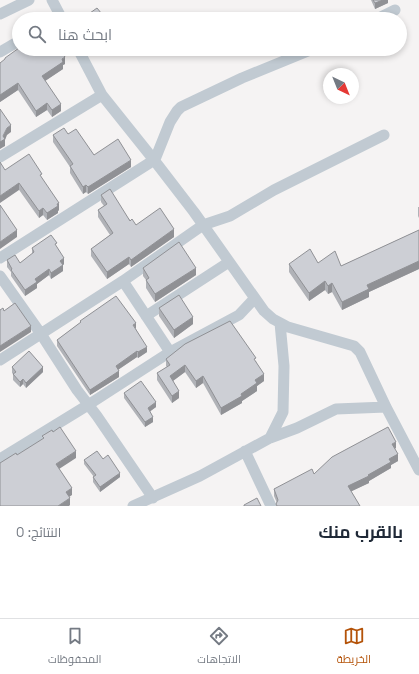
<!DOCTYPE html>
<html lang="ar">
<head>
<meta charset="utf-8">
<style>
  :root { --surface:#fff; --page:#f2f2f3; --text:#1f2937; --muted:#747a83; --line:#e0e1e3; --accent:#b45309 }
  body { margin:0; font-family:"Space Grotesk",Cairo,sans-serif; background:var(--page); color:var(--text); direction:rtl }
  .compass { position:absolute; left:323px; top:68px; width:36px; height:36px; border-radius:50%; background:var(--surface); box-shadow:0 2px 6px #0003; rotate:137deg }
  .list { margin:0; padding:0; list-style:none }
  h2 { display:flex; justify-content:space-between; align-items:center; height:52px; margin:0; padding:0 16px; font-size:17px }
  h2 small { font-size:13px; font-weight:400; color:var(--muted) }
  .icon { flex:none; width:22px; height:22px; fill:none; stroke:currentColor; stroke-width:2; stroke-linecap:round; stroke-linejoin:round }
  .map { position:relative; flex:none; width:419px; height:506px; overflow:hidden; direction:ltr }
  .search { position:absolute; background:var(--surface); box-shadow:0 2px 6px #0003; left:12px; right:12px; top:12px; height:44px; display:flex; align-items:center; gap:10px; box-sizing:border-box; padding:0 14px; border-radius:22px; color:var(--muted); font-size:15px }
  .sheet { height:112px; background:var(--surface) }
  nav { display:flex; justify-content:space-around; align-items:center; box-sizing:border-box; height:56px; border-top:1px solid var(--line); background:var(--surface); font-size:11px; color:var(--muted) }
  nav a { display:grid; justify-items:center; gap:2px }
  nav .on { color:var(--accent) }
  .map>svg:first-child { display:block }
</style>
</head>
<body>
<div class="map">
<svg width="419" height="506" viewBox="0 0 419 506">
  <rect width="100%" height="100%" fill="#f5f3f3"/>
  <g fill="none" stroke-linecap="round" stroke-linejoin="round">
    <path stroke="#c1cad2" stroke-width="11" d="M52 0 62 19
      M0 14 29 0
      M377 19 395 10
      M78 49 102 95 154 160 194 212 264 311 273 319 288 327 354 346 360 352 386 407 419 470
      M0 52 19 41
      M0 157 102 95
      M0 258 151 162 156 157 170 122 177 111 181 107 242 78 313 49
      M0 276 41 334 77 390 97 416 153 498
      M123 281 170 352
      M146 316 229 262
      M0 360 123 281 203 225 230 216 274 190 384 135
      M270 438 283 412 284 366 280 323
      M245 451 271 506
      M0 459 88 405 170 352 239 315 254 299
      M133 506 200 476 270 438 297 428 336 409 386 407"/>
  </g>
  <path fill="#b0b2b7" d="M371 0H388V3L375 9Z
    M90 13 106 19H92L90 16Z
    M5 58 65 64 63 65V69L45 81 61 111 52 117 47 110 36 117 18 90 0 102V63L5 60Z
    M68 134 94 155 131 167 88 194 86 192 83 194 70 173V167L53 142V135Z
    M5 170 42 178 59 210 58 211V213L47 220 43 215 39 218Z
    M101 195 136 225 174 237 131 267 129 264 107 279 91 256V249L110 235 98 217V210L104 206 101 202Z
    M418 207H419V218L418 216Z
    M419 230V269L369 292V297L342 310 332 292 328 294 325 290 309 301 289 272V264L318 263 341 266Z
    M57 247 64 264 63 265V271L51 279 49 275 37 284V288L25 296 11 276V272L7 267V260L20 263 32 254V248Z
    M143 268 196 275 155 302 146 288V280L143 276Z
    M159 308 193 324 174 338 159 316Z
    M80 321 136 329 147 352 138 358 137 357 118 370 119 377 90 395 57 346V340L80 323Z
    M166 359 256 361 264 381 257 386V391L242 401V403L221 415 203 383 196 388 185 372 173 381 179 398 172 403 157 380V373L167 367 166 366Z
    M12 367 43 372 26 388 23 384 20 387 13 380V374L12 373Z
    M124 393 156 407 150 411 153 422 145 427 124 398Z
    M396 448 395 449 398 461 391 465V468L369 481V483L351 491 360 506H276L277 503 274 496V489Z
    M84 460 120 477 100 492 93 482V477H94L84 464Z"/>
  <path fill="#909195" d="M383 0H388V3L375 9V3Z
    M65 57V64L63 65V69L42 83V76Z
    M18 83V90L0 102V95Z
    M47 103V110L36 117V111Z
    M61 104V111L52 117V110Z
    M11 125V132L7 135 5 140V146L0 149V142L7 128Z
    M131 160V167L88 194V187Z
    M19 183V190L0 203V196Z
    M86 185V192L83 194V187Z
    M59 203V210L58 211V213L47 220V213Z
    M43 208V215L39 218V211Z
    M174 229V237L131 267V260Z
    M17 230V237L0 249V242Z
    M129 257V264L107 279V272Z
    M64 258V264L63 265V271L51 279V273L60 261Z
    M419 261V269L369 292V297L342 310V302L367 285Z
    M196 268V275L155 302V294Z
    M49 269V275L37 284V288L25 296V290L35 279Z
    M325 281V290L309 301V293Z
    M332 283V292L328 294V286Z
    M193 317V324L174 338V330Z
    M136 323V329L133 325Z
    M31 326V332L0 352V346Z
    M147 347V352L138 358V352Z
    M137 351V357L116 371V366Z
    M185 365V372L170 383V376Z
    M43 367V372L26 388V383Z
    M119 371V377L90 395V390Z
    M264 374V381L257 386V391L242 401V403L221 415V408L241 394 255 380Z
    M203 376V383L196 388V381Z
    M23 379V384L20 387V382Z
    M179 391V398L172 403V396Z
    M156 402V407L148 413V408Z
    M153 417V422L145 427V422Z
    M396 442V448L392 450V444Z
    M76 451V458L56 471V464Z
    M398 454V461L391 465V468L369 481V483L348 493V486L368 475 389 459Z
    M120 473V477L100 492V487Z
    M72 488V495L66 499V492Z
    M70 498V505L69 506H58Z"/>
  <path fill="#cdcfd5" stroke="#909195" d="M373 0H383L375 3Z
    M97 8 106 19H94L90 13Z
    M19 48V49H60L65 57 62 59 63 62 42 76 61 104 52 110 47 103 36 111 18 83 0 95V63L5 59V58Z
    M0 109 11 125 7 128 3 136 5 139 0 142Z
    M64 128 68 134 76 129 94 155 118 139 131 160 88 187 86 185 83 187 70 166 73 164 53 135Z
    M29 154 42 174 40 175 59 203 57 204 58 206 47 213 43 208 39 211 19 183 0 196V162L5 170Z
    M110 189 130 221 132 219 136 225 160 208 174 229 131 260 129 257 107 272 91 249 113 233 98 210 107 204 101 195Z
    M0 205 17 230 0 242Z
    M419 230V261L367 285 369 289 342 302 332 283 328 286 325 281 309 293 289 264 310 249 318 263 335 251 341 266Z
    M51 235 57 243 55 244 64 258 60 261 63 265 51 273 49 269 35 279 37 282 25 290 11 270 12 269 7 260 15 255 20 263 34 252 32 248Z
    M179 242 196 268 155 294 146 280 149 278 143 268Z
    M179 295 193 317 174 330 159 308Z
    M116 296 136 323 133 325 147 347 138 352 137 351 116 366 119 371 90 390 57 340 81 322 80 321Z
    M15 303 31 326 0 346V310L3 308 4 311Z
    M230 321 256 358 254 359 264 374 255 380 257 383 241 394 242 396 221 408 203 376 196 381 185 365 170 376 179 391 172 396 157 373 170 365 166 359 185 344Z
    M29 351 43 367 26 383 23 379 20 382 13 374 16 372 12 367Z
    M141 381 156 402 148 408 153 417 145 422 124 393Z
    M60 427 76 451 56 464 72 488 66 492 70 498 58 506H0V463L16 453 17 455 44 438 42 436 52 430 53 432Z
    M388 427 396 442 392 444 398 454 389 459 391 462 368 475 369 476 348 486 360 506H277L276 504 278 500 274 489 312 469 314 474 332 457Z
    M97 451 103 459 108 455 120 473 100 487 93 477 96 475 84 460Z
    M257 498 261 506H244V505Z"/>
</svg>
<svg class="compass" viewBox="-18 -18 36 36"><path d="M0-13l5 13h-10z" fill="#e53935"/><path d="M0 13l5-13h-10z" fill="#747a83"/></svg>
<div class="search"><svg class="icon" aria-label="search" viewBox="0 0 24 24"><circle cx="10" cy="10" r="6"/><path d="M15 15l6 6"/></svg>ابحث هنا</div>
</div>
<section class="sheet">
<h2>بالقرب منك<small>النتائج: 0</small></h2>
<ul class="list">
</ul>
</section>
<nav>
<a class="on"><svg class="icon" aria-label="map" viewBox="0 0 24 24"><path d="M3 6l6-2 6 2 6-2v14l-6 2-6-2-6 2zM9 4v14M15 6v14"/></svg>الخريطة</a>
<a><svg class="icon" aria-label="directions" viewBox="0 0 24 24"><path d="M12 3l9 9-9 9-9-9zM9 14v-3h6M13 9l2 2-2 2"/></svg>الاتجاهات</a>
<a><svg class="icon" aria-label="saved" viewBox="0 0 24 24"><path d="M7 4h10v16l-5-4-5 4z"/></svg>المحفوظات</a>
</nav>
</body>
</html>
